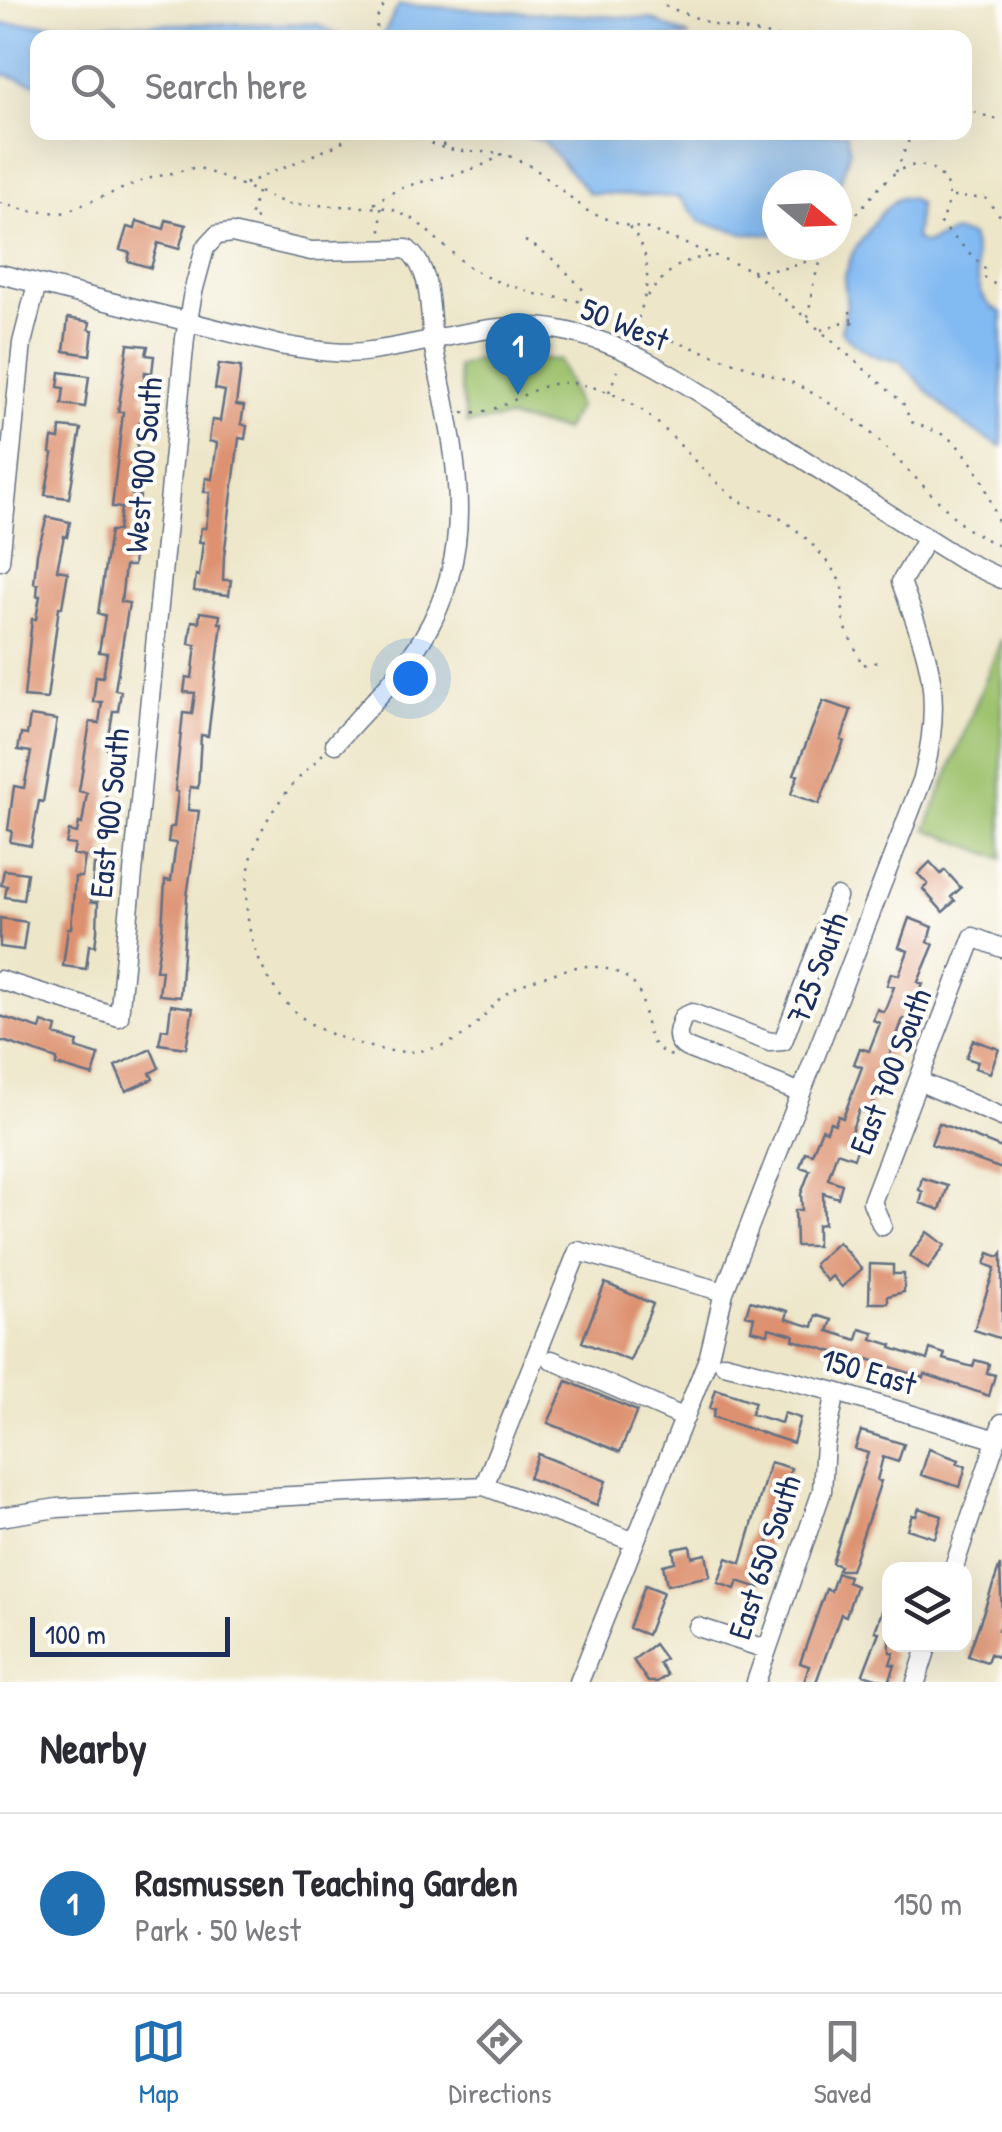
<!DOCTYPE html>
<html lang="en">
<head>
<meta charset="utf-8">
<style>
  :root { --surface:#fff; --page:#f7f7f7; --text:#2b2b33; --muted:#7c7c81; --line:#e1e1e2; --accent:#1f6fb2 }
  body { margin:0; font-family:"Patrick Hand",sans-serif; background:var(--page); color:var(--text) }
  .controls { position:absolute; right:30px; bottom:30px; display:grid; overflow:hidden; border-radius:20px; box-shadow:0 10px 40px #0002 }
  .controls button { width:90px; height:90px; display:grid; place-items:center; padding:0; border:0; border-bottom:2px solid var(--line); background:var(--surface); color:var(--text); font:50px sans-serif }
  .compass { position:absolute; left:762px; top:170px; width:90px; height:90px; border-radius:50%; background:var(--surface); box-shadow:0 10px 40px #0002; rotate:109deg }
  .scale { position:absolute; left:30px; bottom:25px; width:200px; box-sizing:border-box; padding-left:10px; border:5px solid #1b2f5e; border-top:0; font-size:28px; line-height:35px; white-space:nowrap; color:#1b2f5e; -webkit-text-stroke:8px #fdfcf7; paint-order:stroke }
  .you { position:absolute; left:410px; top:678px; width:35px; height:35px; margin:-25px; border:8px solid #fff; border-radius:50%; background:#1a73e8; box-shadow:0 0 0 15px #1a73e833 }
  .badge { display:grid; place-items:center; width:65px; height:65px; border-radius:50%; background:var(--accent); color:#fff; font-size:32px; font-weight:700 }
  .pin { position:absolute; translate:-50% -82px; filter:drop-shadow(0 2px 5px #0008) }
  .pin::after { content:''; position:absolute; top:52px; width:35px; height:30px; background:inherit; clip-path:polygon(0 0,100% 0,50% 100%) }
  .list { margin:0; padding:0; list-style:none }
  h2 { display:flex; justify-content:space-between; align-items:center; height:130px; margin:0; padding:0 40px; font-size:42px }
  h2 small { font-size:32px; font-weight:400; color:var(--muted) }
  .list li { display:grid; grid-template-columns:65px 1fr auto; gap:30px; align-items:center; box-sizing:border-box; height:180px; padding:0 40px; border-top:2px solid var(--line) }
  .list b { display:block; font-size:38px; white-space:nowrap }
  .list p { margin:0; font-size:32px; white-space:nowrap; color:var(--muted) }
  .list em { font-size:32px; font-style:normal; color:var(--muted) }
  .icon { flex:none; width:55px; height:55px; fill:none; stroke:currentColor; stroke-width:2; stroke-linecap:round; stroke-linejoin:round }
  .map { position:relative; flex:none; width:1002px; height:1682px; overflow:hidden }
  .search { position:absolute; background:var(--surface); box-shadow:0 10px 40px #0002; left:30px; right:30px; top:30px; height:110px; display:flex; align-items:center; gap:25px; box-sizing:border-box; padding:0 35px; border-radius:20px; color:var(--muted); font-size:38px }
  .sheet { height:310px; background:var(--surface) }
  nav { display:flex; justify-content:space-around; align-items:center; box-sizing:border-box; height:140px; border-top:2px solid var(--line); background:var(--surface); font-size:28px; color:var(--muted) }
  nav a { display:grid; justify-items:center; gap:5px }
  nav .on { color:var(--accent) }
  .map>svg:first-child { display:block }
</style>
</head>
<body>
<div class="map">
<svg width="1002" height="1682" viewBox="0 0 1002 1682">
  <rect width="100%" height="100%" fill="#fdfcf7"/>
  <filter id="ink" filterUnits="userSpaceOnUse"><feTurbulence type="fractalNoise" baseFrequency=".01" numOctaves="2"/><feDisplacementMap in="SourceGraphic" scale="20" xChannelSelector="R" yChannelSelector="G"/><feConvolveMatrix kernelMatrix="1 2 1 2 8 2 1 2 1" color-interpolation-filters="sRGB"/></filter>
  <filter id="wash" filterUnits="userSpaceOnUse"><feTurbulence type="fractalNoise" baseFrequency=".0048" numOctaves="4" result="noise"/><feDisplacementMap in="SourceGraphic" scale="40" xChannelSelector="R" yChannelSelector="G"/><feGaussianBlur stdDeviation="2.25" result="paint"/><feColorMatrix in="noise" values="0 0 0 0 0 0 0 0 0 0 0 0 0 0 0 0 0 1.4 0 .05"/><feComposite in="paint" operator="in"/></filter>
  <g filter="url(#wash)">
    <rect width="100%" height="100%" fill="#ede6c9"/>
    <path fill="#9cc16b" stroke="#5c7864" stroke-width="2.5" d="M532 357 560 361 578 407 564 430 507 418 467 424 457 367 475 360Z
      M1002 638V859L926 829Z"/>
    <path fill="#82baf2" stroke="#4e74a8" stroke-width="2.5" d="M399 5 651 19 690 37H382Z
      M0 24H316L343 37 38 38 37 84 0 73Z
      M517 133H846L850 150 837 191V185H777V234H748L701 222 679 197 589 193 543 141Z
      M898 198H910L919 204 915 239 924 244 954 232 971 236C980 263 970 302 1002 312V446C960 429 930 394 900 361 875 359 859 350 841 331L847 305 844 279 853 252 880 214Z"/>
    <g id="blocks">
      <path fill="#dd9170" d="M166 220 186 225 179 249 158 243 151 268 128 261 130 253 120 250 127 227 135 229 137 221 164 229Z
        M68 318 90 322 89 329 93 330 90 355 64 351Z
        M128 344 148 346 146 355 154 356 152 373 145 372 142 400 149 401 146 422 140 421 136 456 144 457 142 473 135 472 132 495 140 496 137 517 132 516 129 545H135L133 566H125L121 602 129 603 115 690 121 691 118 711H113L107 749 115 750 97 843 105 844 102 866 94 865 91 902H98L97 932 95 946 89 945 86 969 63 966 68 928H71L75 877H82L85 857 73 854 75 845 66 844 69 831 77 833 79 823 82 824 87 793 79 791 90 722 99 723 102 702H93L96 676 103 677 107 653 99 652 105 615 98 614 110 531H118L121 508 112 507 123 412H118Z
        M219 364 241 367 236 405 244 406 241 424 247 426 245 439 239 438 224 556 223 580H231L229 595 194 591 196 575 199 576 203 542H199L201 528H206L210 492H204L206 478 212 479 217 443 209 441 212 420 220 421 225 391 215 389Z
        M60 372 89 376 85 407 62 404 64 388 58 387Z
        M60 427 81 429 69 498 45 495 53 454 50 453 52 438 59 439Z
        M47 517 70 522 67 537 64 536 57 570 68 572 62 607H59L47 699 24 697 32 619H36L40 596H37L38 584 34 583 37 553Z
        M200 612 220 615 219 623H222L208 736 201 735 198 788 190 787 188 810 199 811 187 897 180 997 159 995 162 970H156L162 930 165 880 171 881 176 843 168 842 170 827H174L178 792 175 791 183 713 192 714 195 693 184 692 186 677 192 678 196 645 189 644 192 621 199 622Z
        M823 701 851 710 841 740 844 741 819 804 791 794 798 775 794 774Z
        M30 716 57 720 43 802 39 801 31 846 10 842 12 831 8 830 14 786 24 788 31 752 18 750 21 734 27 735Z
        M930 862 941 874 945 870 961 888 951 897 955 901 943 912 923 889 928 884 918 874Z
        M4 870 27 873 23 900 5 897 7 886 1 885Z
        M0 918 27 922 23 950 0 947Z
        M909 918 933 927 928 942 934 944 918 982 923 984 908 1021 903 1019 889 1057 893 1059 885 1079 882 1078 869 1114 859 1110 851 1132 862 1136 854 1158 837 1152 828 1179 842 1184 838 1198 823 1193 824 1224 817 1225V1246H796L795 1210H802L801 1194 810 1170 800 1167 805 1152 812 1154 822 1129 827 1131 830 1122 835 1124 838 1116 843 1118 862 1067 854 1064 860 1048 869 1051 880 1023 873 1020 877 1009 884 1012 894 987 887 985 891 973 899 975 908 951 899 947Z
        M171 1005 193 1008 186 1048 159 1044 162 1029 168 1030Z
        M0 1016 40 1029 42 1022 57 1027 55 1035 78 1042 76 1048 99 1055 93 1076 56 1065 57 1059 0 1040Z
        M973 1040 999 1049 990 1073 975 1068 978 1062 966 1058Z
        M151 1049 159 1068 150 1073 153 1079 126 1091 115 1066Z
        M939 1123 1002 1148V1169L931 1144Z
        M922 1178 948 1186 940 1210 920 1203 923 1192 919 1190Z
        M927 1232 945 1245 928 1269 910 1256Z
        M838 1242 862 1269 842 1287 832 1276 827 1281 815 1267V1263Z
        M989 1253 999 1257 1002 1253V1339L974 1330 995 1268 985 1264Z
        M870 1264 893 1265V1274H904V1292L888 1296V1303H869Z
        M605 1283 653 1304 630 1361 582 1342Z
        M750 1301 788 1311 786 1319 813 1327 816 1315 832 1320 828 1331 857 1340 860 1329 874 1333 872 1339 892 1345 891 1348 927 1360 930 1349 945 1354 943 1359 973 1367 975 1360 989 1364 987 1373 995 1375 989 1396 925 1374 924 1378 868 1359 867 1362 793 1340 794 1335 769 1328 768 1334 751 1330 754 1317 746 1315Z
        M567 1381 637 1411 620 1452 548 1423Z
        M716 1389 755 1402 751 1414 781 1423 784 1413 800 1418 793 1443 713 1417 715 1409 710 1408Z
        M861 1431 904 1444 898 1462 883 1457 877 1480 881 1481 851 1570H838L840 1566 832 1563 868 1453 855 1449Z
        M929 1449 959 1460 957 1464 966 1466 960 1487 921 1475Z
        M538 1454 606 1481 597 1505 529 1478Z
        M770 1462 791 1468 760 1569 765 1570 759 1588 738 1581 735 1589 718 1583 727 1558 741 1563Z
        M919 1508 942 1516 935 1538 907 1529 912 1515 916 1516Z
        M690 1546 692 1557 706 1554 710 1576 667 1585 663 1565 675 1562 673 1549Z
        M1000 1565 1002 1620 998 1630 1002 1632V1642L997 1657 990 1654 987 1662 968 1656Z
        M837 1573 849 1576 847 1582 856 1586 846 1616 841 1614 816 1682H804L809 1666 800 1663 826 1589 831 1591Z
        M645 1585 663 1592 647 1635 629 1628Z
        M888 1594 890 1652 894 1653 890 1664 895 1665 889 1682 863 1674 879 1632 875 1631Z
        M654 1644 665 1659 659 1663 667 1675 657 1682H648L633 1660Z"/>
    </g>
  </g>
  <g filter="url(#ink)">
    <use href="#blocks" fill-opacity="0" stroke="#646f83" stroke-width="2.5"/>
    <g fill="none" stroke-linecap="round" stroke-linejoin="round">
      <defs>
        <path id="minor" d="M0 274 280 345C309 349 341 356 371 351 434 343 495 318 559 330 633 343 694 390 756 429 825 473 893 517 962 560L1002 579
          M0 561 22 343 37 284
          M0 980 119 1017 185 338 193 292 205 248 217 235 232 233 311 251 407 249C435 272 428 316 434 349 454 451 481 542 423 638 399 677 365 710 335 744
          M918 1081 1002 1117
          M801 1093 687 1048C673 1040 678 1030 683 1017L692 1013 770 1042 783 1041 837 897
          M882 1226 872 1202 973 937 1002 948
          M552 1360 685 1418
          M724 1364 836 1392 997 1440
          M484 1486 578 1251 724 1292
          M0 1517 57 1508 484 1486 635 1542
          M953 1570 1002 1423
          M698 1627 766 1649
          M579 1682 709 1356 724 1292 923 778C944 695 930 660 901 582L927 538
          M756 1682 822 1491 825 1444 836 1392
          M916 1682 928 1644"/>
      </defs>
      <use href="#minor" stroke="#646f83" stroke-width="21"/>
      <path stroke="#646f83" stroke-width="2.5" stroke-dasharray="2.5 8" stroke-linecap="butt" d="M665 6 715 25 786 38
        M378 38 376 20 384 5
        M964 109 1002 121
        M413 132C437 154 471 151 502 153
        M443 146 446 132
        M896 172 912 132
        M245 184 339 144 353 132
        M257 192 250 218 259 219 258 225
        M953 197 985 198 1002 218
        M0 203 29 211 62 213 147 179 197 167 288 204 389 208 415 220 466 265 490 279 536 294 596 304 612 316 657 335 793 383 820 397 865 427 964 527 1002 548
        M374 204C412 173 467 182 503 153L534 168 590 213 628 226 648 229 751 270 903 403 911 422 940 433 954 442 967 456 983 481 1002 532
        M381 208V235
        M629 227C654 253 649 288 638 319
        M837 238C854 219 875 188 895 173 929 149 967 186 939 222L987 271 985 278 1002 289
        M525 241C554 255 573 279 594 302
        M752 270C779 272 811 265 831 245
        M647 296C667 272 681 257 714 257
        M850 311 853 326
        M808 317 814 280 824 252
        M821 330 852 319
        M609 392 617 371
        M463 412C510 417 532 375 579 384 661 400 677 455 737 499 747 507 761 509 772 514 797 526 825 555 838 578 846 591 842 602 843 615 844 632 858 648 861 665L884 661
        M323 754C284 791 253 827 247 882 243 927 258 975 291 1008 309 1026 332 1036 357 1043 395 1056 439 1057 472 1028 485 1017 495 1000 510 991 522 983 538 979 552 974 567 969 582 964 597 967 672 979 622 1039 672 1056"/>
      <use href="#minor" stroke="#fff" stroke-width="18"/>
    </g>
  </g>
  <g text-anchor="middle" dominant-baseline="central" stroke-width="8" stroke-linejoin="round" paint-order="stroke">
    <g font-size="32" fill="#1b2f5e" stroke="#fdfcf7">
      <text transform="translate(625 324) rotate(22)">50 West</text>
      <text transform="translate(143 465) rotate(-85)">West 900 South</text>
      <text transform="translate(109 813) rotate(-84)">East 900 South</text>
      <text transform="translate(817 968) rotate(-69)">725 South</text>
      <text transform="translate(890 1071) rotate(-69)">East 700 South</text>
      <text transform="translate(869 1371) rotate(16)">150 East</text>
      <text transform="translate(764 1557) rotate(-72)">East 650 South</text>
    </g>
  </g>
</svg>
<div class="controls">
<button><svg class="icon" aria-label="layers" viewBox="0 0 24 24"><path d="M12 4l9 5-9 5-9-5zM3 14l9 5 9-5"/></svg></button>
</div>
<svg class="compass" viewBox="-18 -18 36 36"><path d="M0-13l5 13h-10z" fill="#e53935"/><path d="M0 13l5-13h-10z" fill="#7c7c81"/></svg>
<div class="scale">100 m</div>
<div class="you"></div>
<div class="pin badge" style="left:518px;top:395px">1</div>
<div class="search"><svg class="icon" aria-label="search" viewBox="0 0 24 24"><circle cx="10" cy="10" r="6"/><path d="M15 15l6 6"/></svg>Search here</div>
</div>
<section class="sheet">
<h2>Nearby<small></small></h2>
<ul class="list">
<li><span class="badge">1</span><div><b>Rasmussen Teaching Garden</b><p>Park · 50 West</p></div><em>150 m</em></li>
</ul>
</section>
<nav>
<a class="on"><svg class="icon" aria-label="map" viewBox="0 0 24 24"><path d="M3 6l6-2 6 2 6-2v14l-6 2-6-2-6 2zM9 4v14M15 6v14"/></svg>Map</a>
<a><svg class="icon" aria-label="directions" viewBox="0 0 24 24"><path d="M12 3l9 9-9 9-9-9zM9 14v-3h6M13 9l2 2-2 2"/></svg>Directions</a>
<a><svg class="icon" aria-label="saved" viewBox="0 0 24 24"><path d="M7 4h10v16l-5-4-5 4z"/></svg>Saved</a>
</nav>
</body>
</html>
